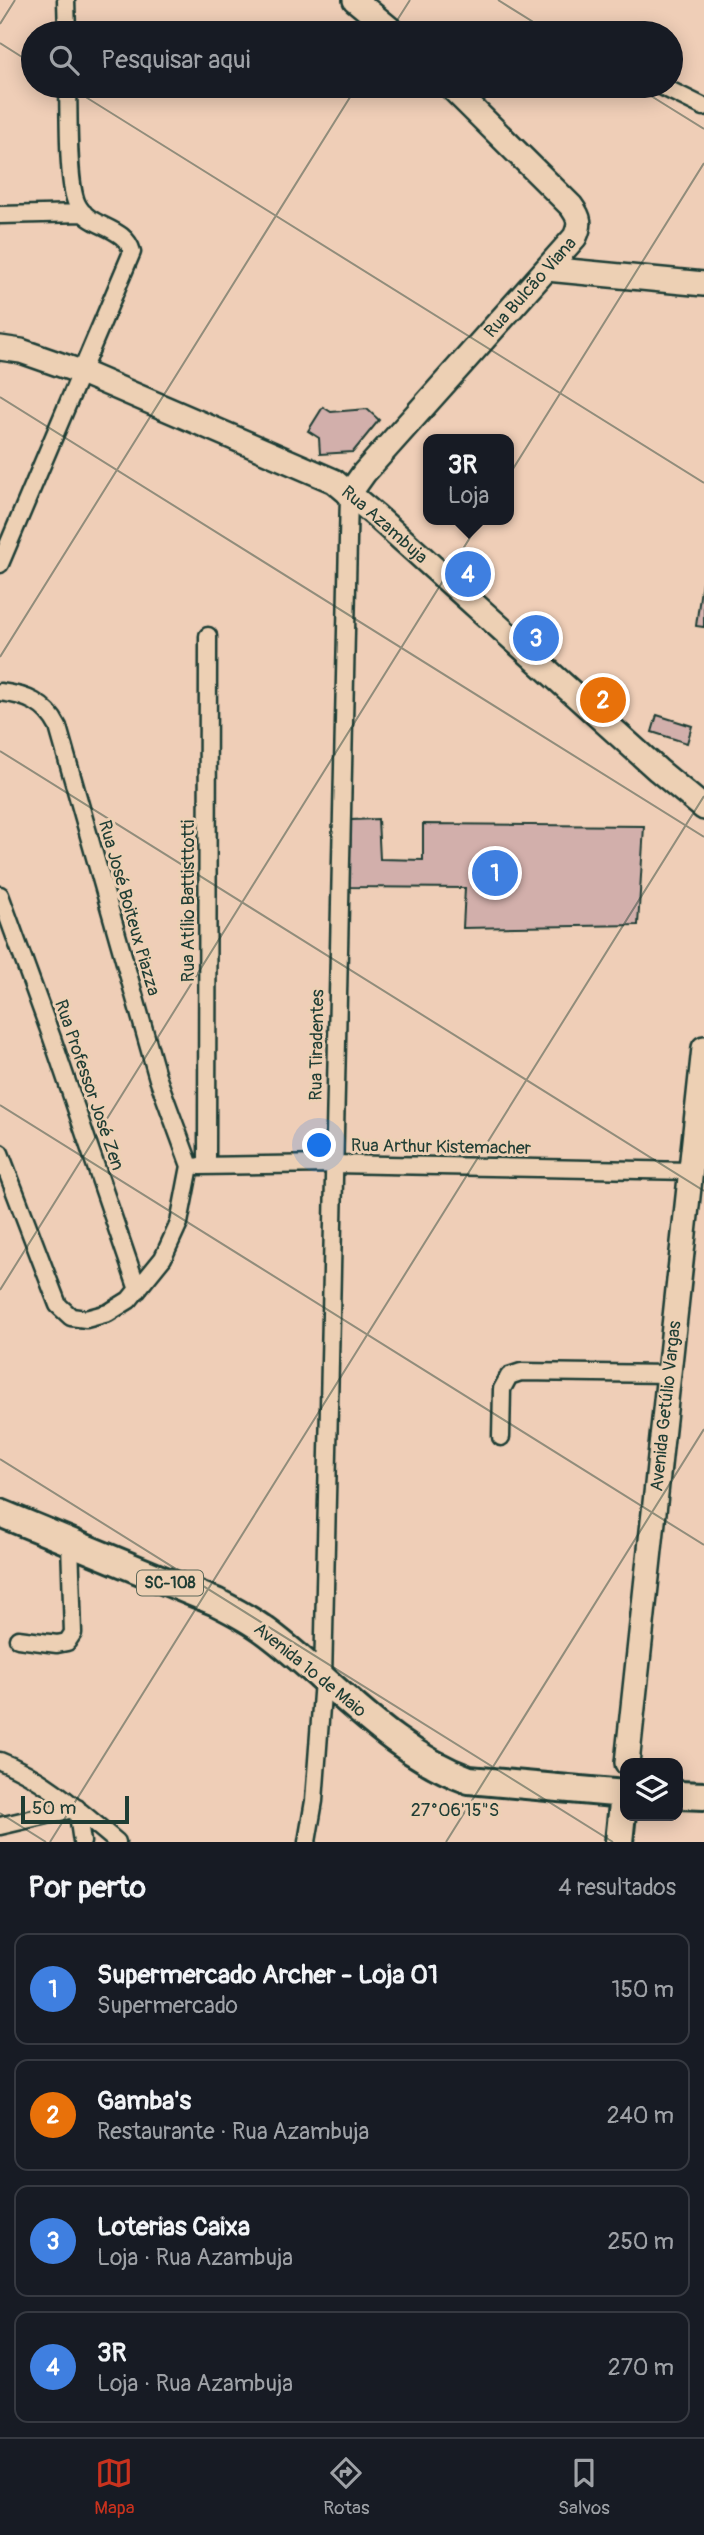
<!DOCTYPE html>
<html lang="pt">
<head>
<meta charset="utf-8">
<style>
  :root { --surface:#171b24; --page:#20242c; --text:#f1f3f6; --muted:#9ea1a6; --line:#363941; --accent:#c8321e }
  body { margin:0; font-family:Pangolin,sans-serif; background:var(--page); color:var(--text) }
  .controls { position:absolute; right:21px; bottom:21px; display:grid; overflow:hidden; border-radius:14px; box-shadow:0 4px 18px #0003 }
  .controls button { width:63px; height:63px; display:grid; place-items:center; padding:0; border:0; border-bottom:2px solid var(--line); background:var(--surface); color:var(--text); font:35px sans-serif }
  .scale { position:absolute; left:21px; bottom:18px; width:108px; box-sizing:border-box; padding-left:7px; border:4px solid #1f3d34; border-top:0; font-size:19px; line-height:24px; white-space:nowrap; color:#1f3d34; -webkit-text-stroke:5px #edd0b4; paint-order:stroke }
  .you { position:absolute; left:320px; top:1146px; width:24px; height:24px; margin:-18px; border:5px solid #fff; border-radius:50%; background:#1a73e8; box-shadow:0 0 0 10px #1a73e833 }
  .badge { display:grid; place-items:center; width:46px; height:46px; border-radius:50%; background:var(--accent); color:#fff; font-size:23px; font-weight:700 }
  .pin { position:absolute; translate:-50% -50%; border:4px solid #fff; box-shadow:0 2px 7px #0006 }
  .popup { position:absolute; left:423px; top:434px; width:91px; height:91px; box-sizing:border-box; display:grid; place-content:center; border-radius:14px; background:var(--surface); filter:drop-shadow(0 2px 5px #0005); font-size:23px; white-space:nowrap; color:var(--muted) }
  .popup b { font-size:26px; color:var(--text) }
  .popup::after { content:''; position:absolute; left:50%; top:100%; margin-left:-14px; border:14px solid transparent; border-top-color:var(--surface) }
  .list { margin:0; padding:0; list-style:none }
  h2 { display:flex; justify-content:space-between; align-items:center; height:91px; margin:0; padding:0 28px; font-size:30px }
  h2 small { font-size:23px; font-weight:400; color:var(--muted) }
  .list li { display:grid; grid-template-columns:46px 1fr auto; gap:21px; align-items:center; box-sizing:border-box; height:112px; margin:0 14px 14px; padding:0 14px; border:2px solid var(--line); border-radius:14px }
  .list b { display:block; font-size:26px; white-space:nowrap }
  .list p { margin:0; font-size:23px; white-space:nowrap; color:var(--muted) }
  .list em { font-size:23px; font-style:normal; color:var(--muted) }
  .icon { flex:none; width:38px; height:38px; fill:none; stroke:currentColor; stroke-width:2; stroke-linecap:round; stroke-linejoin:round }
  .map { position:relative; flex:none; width:704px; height:1842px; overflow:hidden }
  .search { position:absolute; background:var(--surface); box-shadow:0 4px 18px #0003; left:21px; right:21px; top:21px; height:77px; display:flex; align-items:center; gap:18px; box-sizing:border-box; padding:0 24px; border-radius:38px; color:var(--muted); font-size:26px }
  .sheet { height:595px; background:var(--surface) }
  nav { display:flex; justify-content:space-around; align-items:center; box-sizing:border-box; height:98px; border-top:2px solid var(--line); background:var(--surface); font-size:19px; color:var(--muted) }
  nav a { display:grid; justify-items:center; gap:4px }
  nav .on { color:var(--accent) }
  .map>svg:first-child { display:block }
</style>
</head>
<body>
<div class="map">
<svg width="704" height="1842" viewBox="0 0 704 1842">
  <rect width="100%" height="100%" fill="#efceb7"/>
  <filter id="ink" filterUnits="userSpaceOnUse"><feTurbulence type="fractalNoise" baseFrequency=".0143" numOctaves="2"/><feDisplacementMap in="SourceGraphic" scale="14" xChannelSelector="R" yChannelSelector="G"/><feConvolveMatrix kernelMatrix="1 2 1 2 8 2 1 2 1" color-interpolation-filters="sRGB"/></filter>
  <g filter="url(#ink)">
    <path fill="#d2afab" stroke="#1f3d34" stroke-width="2" d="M323 407 331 412 367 409 379 420 353 452 320 454 319 438 308 431Z
      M702 581 704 582V627L696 626Z
      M657 715 692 726 687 743 652 732Z
      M378 819 380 859 423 860V824L644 826 638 925 463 928 465 888 349 887 351 820Z"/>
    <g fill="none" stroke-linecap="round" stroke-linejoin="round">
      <defs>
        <path id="street" d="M66 0 67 33
          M661 86 704 107
          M0 215 84 213
          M0 564 132 252C125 225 89 229 77 204 67 184 69 112 68 86
          M0 692C26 695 46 703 58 727L158 1079 190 1166
          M0 895 52 1038 138 1290
          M0 1153 58 1305 71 1317 86 1319 108 1313 129 1300 163 1258 179 1223 190 1166
          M199 1166 333 1164 691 1171
          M207 1166 208 636
          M501 1437 502 1389 509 1376 521 1372 669 1374
          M18 1639 57 1644 67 1642 73 1633 70 1543
          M0 1761C44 1778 81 1812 117 1842
          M77 1808 82 1842
          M0 1826 77 1808
          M307 1842 314 1801 323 1680 349 494"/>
        <g id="secondary">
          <path d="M355 0 395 33"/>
          <path d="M547 269 704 284"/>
          <path id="s1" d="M0 348 21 351 81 372 334 481 375 515 658 770 704 808"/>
          <path id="s2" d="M349 494 364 473 575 237C581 224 580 218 571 206L450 86"/>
          <path id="s3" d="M627 1763 704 1048"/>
        </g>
        <path id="primary" d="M0 1513 216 1602C234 1611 251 1620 267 1632 334 1682 389 1751 469 1780L625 1794
          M678 1795 704 1796
          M619 1842 624 1794"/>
      </defs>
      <use href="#street" stroke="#1f3d34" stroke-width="21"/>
      <use href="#secondary" stroke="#1f3d34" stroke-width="28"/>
      <use href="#primary" stroke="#1f3d34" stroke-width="32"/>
      <use href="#street" stroke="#edd0b4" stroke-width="16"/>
      <use href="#secondary" stroke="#edd0b4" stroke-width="23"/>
      <use href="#primary" stroke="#edd0b4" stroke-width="26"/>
    </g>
  </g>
  <path fill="none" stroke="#1f3d34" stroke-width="2" stroke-opacity="0.45" d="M498 0 551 33M0 24 15 0M389 33 410 0M0 43 33 64M68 86 704 483M635 86 704 129M0 397 704 837M0 657 357 86M0 751 704 1191M0 1105 704 1545M0 1290 704 163M0 1459 613 1842M0 1813 46 1842M50 1842 704 796M446 1842 704 1429"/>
  <g text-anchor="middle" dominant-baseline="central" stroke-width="6" stroke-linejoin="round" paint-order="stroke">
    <rect fill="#edd0b4" stroke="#5d695a" stroke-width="2" x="137" y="1570.5" width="66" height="25" rx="5"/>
    <g font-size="16" font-weight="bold" fill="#1f3d34">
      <text x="170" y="1583">SC-108</text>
    </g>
    <g font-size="18" fill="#1f3d34" stroke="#edd0b4">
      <text stroke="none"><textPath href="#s2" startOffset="275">Rua Bulcão Viana</textPath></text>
      <text stroke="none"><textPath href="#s1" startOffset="427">Rua Azambuja</textPath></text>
      <text transform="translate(188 901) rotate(-90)">Rua Atílio Battisttotti</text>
      <text transform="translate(129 908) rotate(74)">Rua José Boiteux Piazza</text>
      <text transform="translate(317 1045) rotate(-89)">Rua Tiradentes</text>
      <text transform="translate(89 1085) rotate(71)">Rua Professor José Zen</text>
      <text transform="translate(441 1147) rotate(1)">Rua Arthur Kistemacher</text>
      <text stroke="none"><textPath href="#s3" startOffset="359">Avenida Getúlio Vargas</textPath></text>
      <text transform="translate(310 1670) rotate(39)">Avenida 1º de Maio</text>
    </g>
  </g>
  <g font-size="18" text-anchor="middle" fill="#1f3d34" stroke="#edd0b4" stroke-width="6" stroke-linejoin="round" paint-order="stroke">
    <text x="455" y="1816">27°06'15"S</text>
  </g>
</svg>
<div class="controls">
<button><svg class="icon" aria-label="layers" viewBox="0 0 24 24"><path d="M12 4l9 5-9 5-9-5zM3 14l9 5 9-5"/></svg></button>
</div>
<div class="scale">50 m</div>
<div class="you"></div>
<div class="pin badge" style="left:495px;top:873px;background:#3f7fe0">1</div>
<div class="pin badge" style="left:603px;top:700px;background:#e8710a">2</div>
<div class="pin badge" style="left:536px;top:638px;background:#3f7fe0">3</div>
<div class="pin badge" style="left:468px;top:574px;background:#3f7fe0">4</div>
<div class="popup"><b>3R</b>Loja</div>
<div class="search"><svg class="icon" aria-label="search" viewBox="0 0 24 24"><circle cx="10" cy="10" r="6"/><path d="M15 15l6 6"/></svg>Pesquisar aqui</div>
</div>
<section class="sheet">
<h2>Por perto<small>4 resultados</small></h2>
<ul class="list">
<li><span class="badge" style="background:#3f7fe0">1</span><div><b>Supermercado Archer - Loja 01</b><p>Supermercado</p></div><em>150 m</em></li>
<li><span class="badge" style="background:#e8710a">2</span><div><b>Gamba's</b><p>Restaurante · Rua Azambuja</p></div><em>240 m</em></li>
<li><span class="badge" style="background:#3f7fe0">3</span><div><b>Loterias Caixa</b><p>Loja · Rua Azambuja</p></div><em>250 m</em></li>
<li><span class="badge" style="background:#3f7fe0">4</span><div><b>3R</b><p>Loja · Rua Azambuja</p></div><em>270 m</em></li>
</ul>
</section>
<nav>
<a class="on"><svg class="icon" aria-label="map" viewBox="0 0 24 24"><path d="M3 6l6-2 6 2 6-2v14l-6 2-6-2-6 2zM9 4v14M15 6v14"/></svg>Mapa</a>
<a><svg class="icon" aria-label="directions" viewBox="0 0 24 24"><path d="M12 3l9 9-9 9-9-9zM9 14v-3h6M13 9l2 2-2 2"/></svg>Rotas</a>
<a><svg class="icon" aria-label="saved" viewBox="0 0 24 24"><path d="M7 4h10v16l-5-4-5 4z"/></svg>Salvos</a>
</nav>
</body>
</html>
